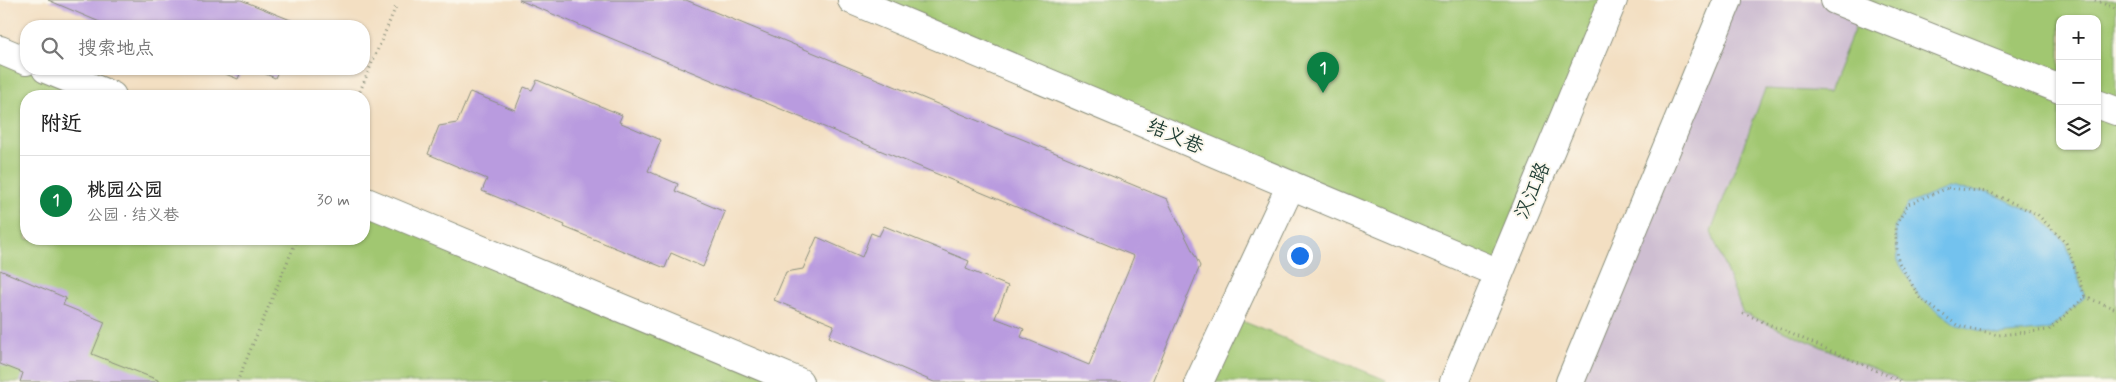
<!DOCTYPE html>
<html lang="zh">
<head>
<meta charset="utf-8">
<style>
  :root { --surface:#fff; --page:#f2f2f2; --text:#222; --muted:#767676; --line:#e0e0e0; --accent:#0b8043 }
  body { margin:0; font-family:Mynerve,"LXGW WenKai TC",sans-serif; background:var(--page); color:var(--text) }
  .controls { position:absolute; right:15px; top:15px; display:grid; overflow:hidden; border-radius:10px; box-shadow:0 1px 4px #0004 }
  .controls button { width:45px; height:45px; display:grid; place-items:center; padding:0; border:0; border-bottom:1px solid var(--line); background:var(--surface); color:var(--text); font:25px sans-serif }
  .you { position:absolute; left:1299px; top:255px; width:18px; height:18px; margin:-12px; border:4px solid #fff; border-radius:50%; background:#1a73e8; box-shadow:0 0 0 8px #1a73e833 }
  .badge { display:grid; place-items:center; width:32px; height:32px; border-radius:50%; background:var(--accent); color:#fff; font-size:16px; font-weight:700 }
  .pin { position:absolute; translate:-50% -41px; filter:drop-shadow(0 1px 2px #0008) }
  .pin::after { content:''; position:absolute; top:26px; width:18px; height:15px; background:inherit; clip-path:polygon(0 0,100% 0,50% 100%) }
  .list { margin:0; padding:0; list-style:none }
  h2 { display:flex; justify-content:space-between; align-items:center; height:65px; margin:0; padding:0 20px; font-size:21px }
  h2 small { font-size:16px; font-weight:400; color:var(--muted) }
  .list li { display:grid; grid-template-columns:32px 1fr auto; gap:15px; align-items:center; box-sizing:border-box; height:90px; padding:0 20px; border-top:1px solid var(--line) }
  .list b { display:block; font-size:19px; white-space:nowrap }
  .list p { margin:0; font-size:16px; white-space:nowrap; color:var(--muted) }
  .list em { font-size:16px; font-style:normal; color:var(--muted) }
  .icon { flex:none; width:28px; height:28px; fill:none; stroke:currentColor; stroke-width:2; stroke-linecap:round; stroke-linejoin:round }
  .map { position:relative; flex:none; width:2116px; height:382px; overflow:hidden }
  .search { position:absolute; background:var(--surface); box-shadow:0 1px 4px #0004; left:20px; top:20px; width:350px; height:55px; display:flex; align-items:center; gap:12px; box-sizing:border-box; padding:0 18px; border-radius:20px; color:var(--muted); font-size:19px }
  .panel { position:absolute; background:var(--surface); box-shadow:0 1px 4px #0004; left:20px; top:90px; width:350px; height:155px; border-radius:20px }
  .map>svg:first-child { display:block }
</style>
</head>
<body>
<div class="map">
<svg width="2116" height="382" viewBox="0 0 2116 382">
  <rect width="100%" height="100%" fill="#fbf7ec"/>
  <filter id="ink" filterUnits="userSpaceOnUse"><feTurbulence type="fractalNoise" baseFrequency=".02" numOctaves="2"/><feDisplacementMap in="SourceGraphic" scale="10" xChannelSelector="R" yChannelSelector="G"/><feConvolveMatrix kernelMatrix="1 2 1 2 8 2 1 2 1" color-interpolation-filters="sRGB"/></filter>
  <filter id="wash" filterUnits="userSpaceOnUse"><feTurbulence type="fractalNoise" baseFrequency=".0096" numOctaves="4" result="noise"/><feDisplacementMap in="SourceGraphic" scale="20" xChannelSelector="R" yChannelSelector="G"/><feGaussianBlur stdDeviation="1.12" result="paint"/><feColorMatrix in="noise" values="0 0 0 0 0 0 0 0 0 0 0 0 0 0 0 0 0 1.4 0 .05"/><feComposite in="paint" operator="in"/></filter>
  <g filter="url(#wash)">
    <rect width="100%" height="100%" fill="#f3dfc2"/>
    <path fill="#cebed1" fill-rule="evenodd" d="M1728 0H2116V382H1570ZM2060 19H2097V146H2060Z"/>
    <path fill="#a1c771" stroke="#608252" fill-rule="evenodd" d="M852 0H1613L1499 273Z
      M1866 0H2116V382H1903L1743 313 1711 232 1765 89 1829 92ZM2060 19H2097V146H2060Z
      M0 50 112 96H26V239H364V201L799 382H0Z
      M1230 316 1386 380 1385 382H1199Z"/>
    <path fill="#73c2ee" stroke="#498091" d="M1948 188 1989 192 2037 214 2066 243 2085 297 2049 330 1998 335 1957 325 1920 298 1898 261 1895 227 1908 204Z"/>
    <g id="blocks">
      <path fill="#b99bdf" d="M48 0H241L298 23 297 26H109Z
        M519 0H686L1167 199 1200 266 1152 382H934L829 337 834 325 774 300 786 272 803 269 817 237 862 257 871 233 879 236 884 226 969 261 966 269 1008 286 995 318 1024 329 1021 337 1089 365 1134 256Z
        M213 69H242L238 79Z
        M254 69H279L275 78Z
        M537 80 622 115 619 122 661 140 648 171 678 184 675 191 725 212 703 267 671 253 665 268 564 227 565 225 482 191 487 179 428 154 439 126 457 123 470 92 515 110 524 87 532 90Z
        M0 270 66 298 63 305 105 322 92 354 158 380V382H20L23 373 0 364Z"/>
    </g>
  </g>
  <g filter="url(#ink)">
    <use href="#blocks" fill-opacity="0" stroke="#898e7b" stroke-width="1"/>
    <g fill="none" stroke-linecap="round" stroke-linejoin="round">
      <defs>
        <path id="minor" d="M852 0 1499 273
          M1835 0 2060 89
          M0 50 26 61
          M46 69 112 96
          M2097 104 2116 111
          M364 201 799 382
          M1199 382 1291 185"/>
        <path id="major" d="M1454 382 1613 0
          M1570 382 1728 0"/>
      </defs>
      <use href="#minor" stroke="#898e7b" stroke-width="30"/>
      <use href="#major" stroke="#898e7b" stroke-width="30"/>
      <path stroke="#898e7b" stroke-width="3" stroke-dasharray="1 4" stroke-linecap="butt" d="M2095 0 2116 9
        M358 96 397 4
        M1948 188 1989 192 2037 214 2066 243 2085 297 2049 330 1998 335 1957 325 1920 298 1898 261 1895 227 1908 204Z
        M2085 297 2116 309
        M1743 313 1903 382
        M237 382 297 239"/>
      <use href="#minor" stroke="#fff" stroke-width="28"/>
      <use href="#major" stroke="#fff" stroke-width="28"/>
    </g>
  </g>
  <g text-anchor="middle" dominant-baseline="central" stroke-width="4" stroke-linejoin="round" paint-order="stroke">
    <g font-size="20" fill="#1f3d34" stroke="#fbf7ec">
      <text transform="translate(1175 137) rotate(23)">结义巷</text>
      <text transform="translate(1533 191) rotate(-67)">汉江路</text>
    </g>
  </g>
</svg>
<div class="controls">
<button>+</button>
<button>−</button>
<button><svg class="icon" aria-label="layers" viewBox="0 0 24 24"><path d="M12 4l9 5-9 5-9-5zM3 14l9 5 9-5"/></svg></button>
</div>
<div class="you"></div>
<div class="pin badge" style="left:1323px;top:93px">1</div>
<div class="search"><svg class="icon" aria-label="search" viewBox="0 0 24 24"><circle cx="10" cy="10" r="6"/><path d="M15 15l6 6"/></svg>搜索地点</div>
<section class="panel">
<h2>附近<small></small></h2>
<ul class="list">
<li><span class="badge">1</span><div><b>桃园公园</b><p>公园 · 结义巷</p></div><em>30 m</em></li>
</ul>
</section>
</div>
</body>
</html>
